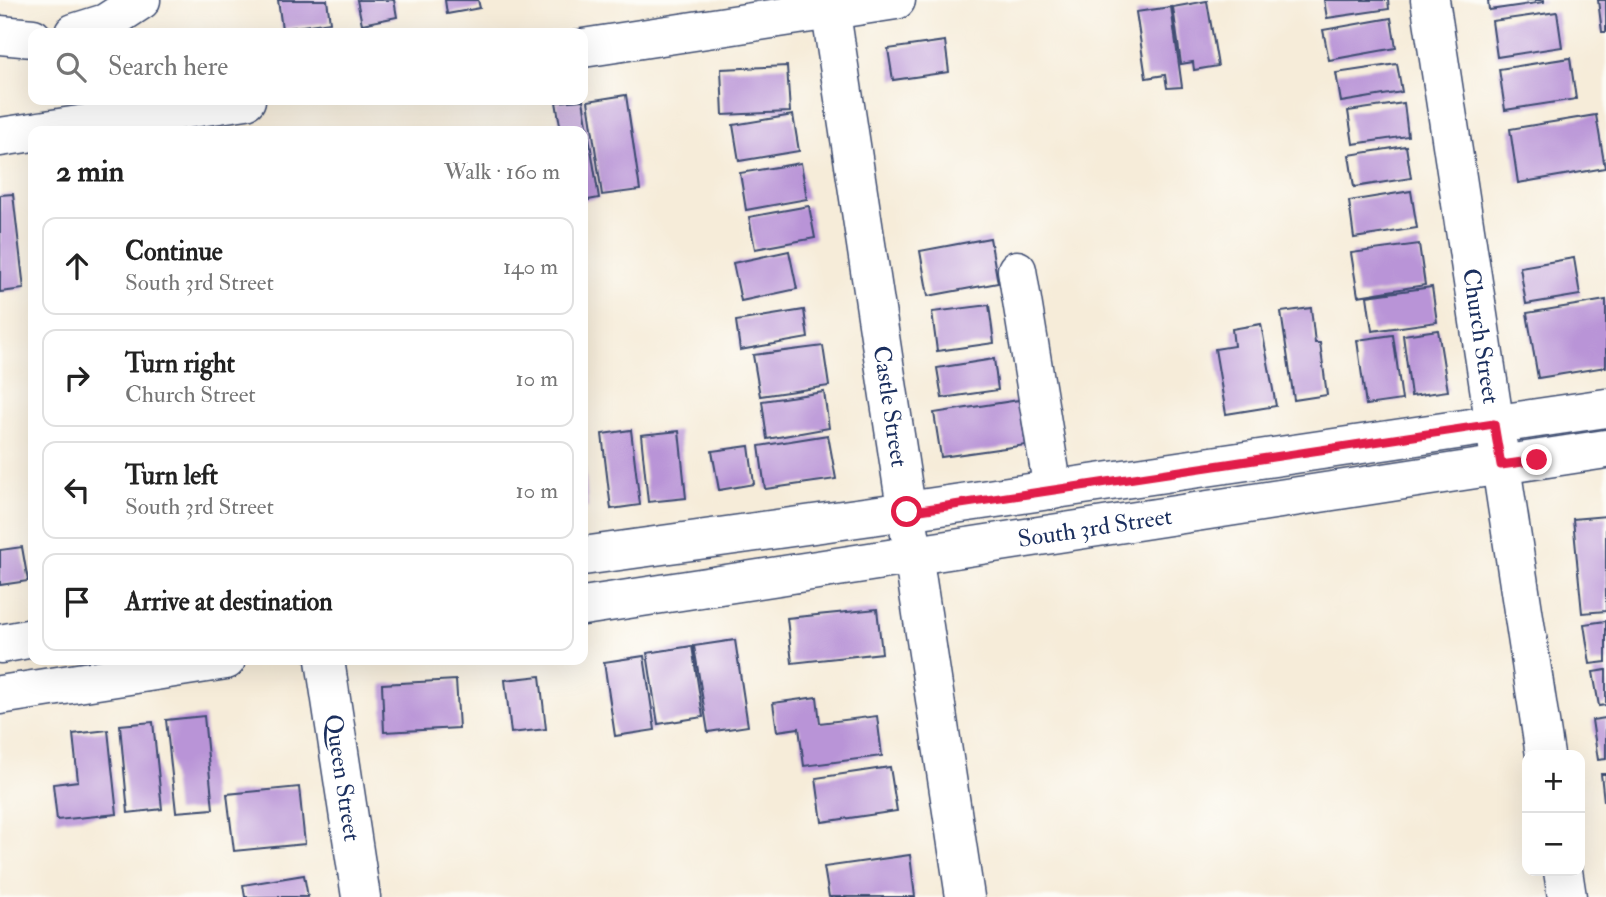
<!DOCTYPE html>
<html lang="en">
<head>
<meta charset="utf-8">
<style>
  :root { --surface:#fff; --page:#f2f2f2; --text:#222; --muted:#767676; --line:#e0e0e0 }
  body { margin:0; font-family:"IM FELL Double Pica",serif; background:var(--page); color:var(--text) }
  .controls { position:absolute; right:21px; bottom:21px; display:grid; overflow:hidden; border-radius:14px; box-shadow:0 7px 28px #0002 }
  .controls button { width:63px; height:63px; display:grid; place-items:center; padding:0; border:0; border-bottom:2px solid var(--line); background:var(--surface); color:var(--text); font:35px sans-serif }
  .stop { position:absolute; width:21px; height:21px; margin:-16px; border:5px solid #e11d48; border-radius:50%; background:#fff }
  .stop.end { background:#e11d48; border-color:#fff; box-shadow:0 2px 7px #0008 }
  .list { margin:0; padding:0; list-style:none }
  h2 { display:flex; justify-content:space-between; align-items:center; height:91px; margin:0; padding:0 28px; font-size:30px }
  h2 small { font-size:23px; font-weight:400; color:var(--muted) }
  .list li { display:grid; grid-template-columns:46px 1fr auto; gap:21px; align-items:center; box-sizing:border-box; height:98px; margin:0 14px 14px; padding:0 14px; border:2px solid var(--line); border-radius:14px }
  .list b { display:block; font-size:26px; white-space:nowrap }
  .list p { margin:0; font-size:23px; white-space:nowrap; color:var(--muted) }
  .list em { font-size:23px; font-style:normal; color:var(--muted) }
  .icon { flex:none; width:38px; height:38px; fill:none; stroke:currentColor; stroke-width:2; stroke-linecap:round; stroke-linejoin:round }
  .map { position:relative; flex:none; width:1606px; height:897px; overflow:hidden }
  .search { position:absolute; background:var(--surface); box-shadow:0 7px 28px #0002; left:28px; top:28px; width:560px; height:77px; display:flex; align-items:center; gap:18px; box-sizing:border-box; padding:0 24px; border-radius:14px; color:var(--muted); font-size:26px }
  .panel { position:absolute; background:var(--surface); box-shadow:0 7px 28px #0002; left:28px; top:126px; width:560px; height:539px; border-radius:14px }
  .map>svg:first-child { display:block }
</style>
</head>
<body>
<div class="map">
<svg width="1606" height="897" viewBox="0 0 1606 897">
  <rect width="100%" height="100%" fill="#fdfcf7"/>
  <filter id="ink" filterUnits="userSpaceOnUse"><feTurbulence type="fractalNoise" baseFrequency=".0143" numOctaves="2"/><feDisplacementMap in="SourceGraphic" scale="14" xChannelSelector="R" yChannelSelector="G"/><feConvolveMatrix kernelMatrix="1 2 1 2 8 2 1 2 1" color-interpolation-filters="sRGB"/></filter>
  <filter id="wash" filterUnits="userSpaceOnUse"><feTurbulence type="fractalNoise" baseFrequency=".00686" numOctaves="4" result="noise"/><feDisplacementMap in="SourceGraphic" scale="28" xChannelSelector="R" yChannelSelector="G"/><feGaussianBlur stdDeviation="1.57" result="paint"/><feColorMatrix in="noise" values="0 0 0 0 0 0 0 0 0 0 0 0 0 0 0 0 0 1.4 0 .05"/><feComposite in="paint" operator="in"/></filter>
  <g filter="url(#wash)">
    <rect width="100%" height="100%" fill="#f6ecd9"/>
    <g id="blocks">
      <path fill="#b994d7" d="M278 0H327L330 22 282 29Z
        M357 0H394L397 17 362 24Z
        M445 0H478L480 8 447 14Z
        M1324 0H1388L1389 9 1327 18Z
        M1488 0H1544V2L1489 10Z
        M1598 0H1606V32H1602Z
        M1207 1 1218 66 1194 70 1193 62 1181 64 1173 7Z
        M1171 7 1182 87 1167 88 1165 75 1146 78 1136 12Z
        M1557 12 1562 47 1497 57 1492 21Z
        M1391 18 1396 48 1329 60 1323 30Z
        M945 41 949 72 893 80 888 49Z
        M1570 58 1576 99 1505 110 1499 69Z
        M1397 64 1402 92 1341 102 1336 73Z
        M787 66 790 112 723 115 721 69Z
        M626 95 640 190 602 195 588 101Z
        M583 100 599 198 583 201V131H561L556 102Z
        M1404 103 1408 136 1353 144 1348 111Z
        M793 115 799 151 739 161 733 125Z
        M1596 115 1605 168 1518 183 1510 129Z
        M1406 146 1411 178 1354 187 1349 155Z
        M801 163 807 199 746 210 740 173Z
        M1411 191 1417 228 1354 238 1349 201Z
        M13 194 24 289 0 292V195Z
        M809 206 815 238 755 249 749 217Z
        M990 238 998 283 928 296 920 251Z
        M1419 244 1425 285 1358 296 1351 253Z
        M789 251 797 289 741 301 733 263Z
        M1574 258 1580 295 1526 304 1520 267Z
        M1432 287 1437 322 1372 331 1367 296Z
        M1606 300V367L1538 378 1527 313Z
        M989 305 994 343 937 351 932 312Z
        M1311 308 1315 343H1320L1327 395 1294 400 1281 312Z
        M804 310 808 338 740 350 736 321Z
        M1261 324 1276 406 1226 414 1215 349 1234 346 1232 329Z
        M1438 330 1448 391 1411 396 1403 335Z
        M1393 335 1402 400 1366 405 1357 340Z
        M823 346 829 386 760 396 753 355Z
        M994 359 998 390 942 398 937 368Z
        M824 392 829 428 767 439 762 401Z
        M1019 400 1026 445 941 457 934 413Z
        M631 430 640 505 611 509 602 434Z
        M679 431 686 498 648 502 641 435Z
        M828 435 836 479 765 489 759 446Z
        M749 446 754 484 719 490 712 451Z
        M583 464H585L588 508H583Z
        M1606 516V611L1582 613 1573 519Z
        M22 547 28 581 0 585V550Z
        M877 609 882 653 792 663 787 618Z
        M1606 621V662L1590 664 1584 624Z
        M735 640 748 726 708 732 694 646Z
        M692 646 703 717 658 724 647 653Z
        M644 656 655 730 615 736 604 662Z
        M1606 670V705L1599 706 1593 672Z
        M540 676 546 729 511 733 505 680Z
        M456 680 459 728 384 732 382 684Z
        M817 697 820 723 877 716 882 756 804 766 799 728 777 731 773 703Z
        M204 716 213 809 176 812 166 720Z
        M1606 718V759L1598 760 1592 720Z
        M153 722 162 809 128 813 120 725Z
        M108 730 117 814 57 820 53 784 78 781 73 734Z
        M890 767 897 811 822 822 816 778Z
        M1601 774H1606V801H1604Z
        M299 787 305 844 234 851 227 794Z
        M910 855 915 897H829L824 867Z
        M304 875 308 897H245L243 885Z"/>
    </g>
  </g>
  <g filter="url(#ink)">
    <use href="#blocks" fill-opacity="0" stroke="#3c4b70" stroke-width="2"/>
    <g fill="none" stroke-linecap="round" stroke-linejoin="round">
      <defs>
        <g id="minor">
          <path id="s1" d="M829 0 965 897"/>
          <path id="s2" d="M1430 0 1545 755"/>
          <path d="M583 48 896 0"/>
          <path d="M39 131 246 100"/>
          <path d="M0 137 33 132"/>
          <path d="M1017 270 1053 490"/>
          <path id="s3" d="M325 660 361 897"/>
          <path d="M1563 871 1567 897"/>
        </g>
        <g id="major">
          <path d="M583 556 907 511 1606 408"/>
          <path id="s4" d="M583 606 1606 449"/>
          <path d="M0 644 33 638"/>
          <path d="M0 695 226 660"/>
        </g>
        <path id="highway" d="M74 33 106 23 141 0
          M0 35 33 38"/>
      </defs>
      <use href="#minor" stroke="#3c4b70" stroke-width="41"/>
      <use href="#major" stroke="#3c4b70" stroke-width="41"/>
      <use href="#highway" stroke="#3c4b70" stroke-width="41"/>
      <use href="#minor" stroke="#fff" stroke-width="38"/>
      <use href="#major" stroke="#fff" stroke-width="38"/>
      <use href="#highway" stroke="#fff" stroke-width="38"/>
    </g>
  </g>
  <g fill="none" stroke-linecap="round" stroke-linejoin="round" filter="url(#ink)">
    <path stroke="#e11d48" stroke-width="9" d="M907 512 1494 424 1501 465 1537 460"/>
  </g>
  <g text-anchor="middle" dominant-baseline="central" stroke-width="5" stroke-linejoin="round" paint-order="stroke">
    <g font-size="24" fill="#1b2f5e" stroke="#fdfcf7">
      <text stroke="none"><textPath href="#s2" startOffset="340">Church Street</textPath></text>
      <text stroke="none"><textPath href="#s1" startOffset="411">Castle Street</textPath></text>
      <text stroke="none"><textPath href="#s4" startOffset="518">South 3rd Street</textPath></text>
      <text stroke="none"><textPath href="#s3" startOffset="119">Queen Street</textPath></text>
    </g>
  </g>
</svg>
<div class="controls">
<button>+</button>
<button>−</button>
</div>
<div class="stop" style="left:907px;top:512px"></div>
<div class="stop end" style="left:1537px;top:460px"></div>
<div class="search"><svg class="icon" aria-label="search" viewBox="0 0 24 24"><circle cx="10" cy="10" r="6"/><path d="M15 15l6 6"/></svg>Search here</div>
<section class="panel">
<h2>2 min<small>Walk · 160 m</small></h2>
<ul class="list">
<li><svg class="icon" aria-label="ahead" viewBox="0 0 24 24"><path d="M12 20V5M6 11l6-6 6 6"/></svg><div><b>Continue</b><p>South 3rd Street</p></div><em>140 m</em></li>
<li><svg class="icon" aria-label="right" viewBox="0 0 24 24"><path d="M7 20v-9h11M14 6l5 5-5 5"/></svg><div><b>Turn right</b><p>Church Street</p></div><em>10 m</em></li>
<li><svg class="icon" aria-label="left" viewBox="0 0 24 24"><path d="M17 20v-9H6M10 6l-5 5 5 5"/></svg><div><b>Turn left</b><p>South 3rd Street</p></div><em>10 m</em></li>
<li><svg class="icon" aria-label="arrive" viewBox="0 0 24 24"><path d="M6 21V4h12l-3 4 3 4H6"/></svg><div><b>Arrive at destination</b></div></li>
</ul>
</section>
</div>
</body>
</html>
